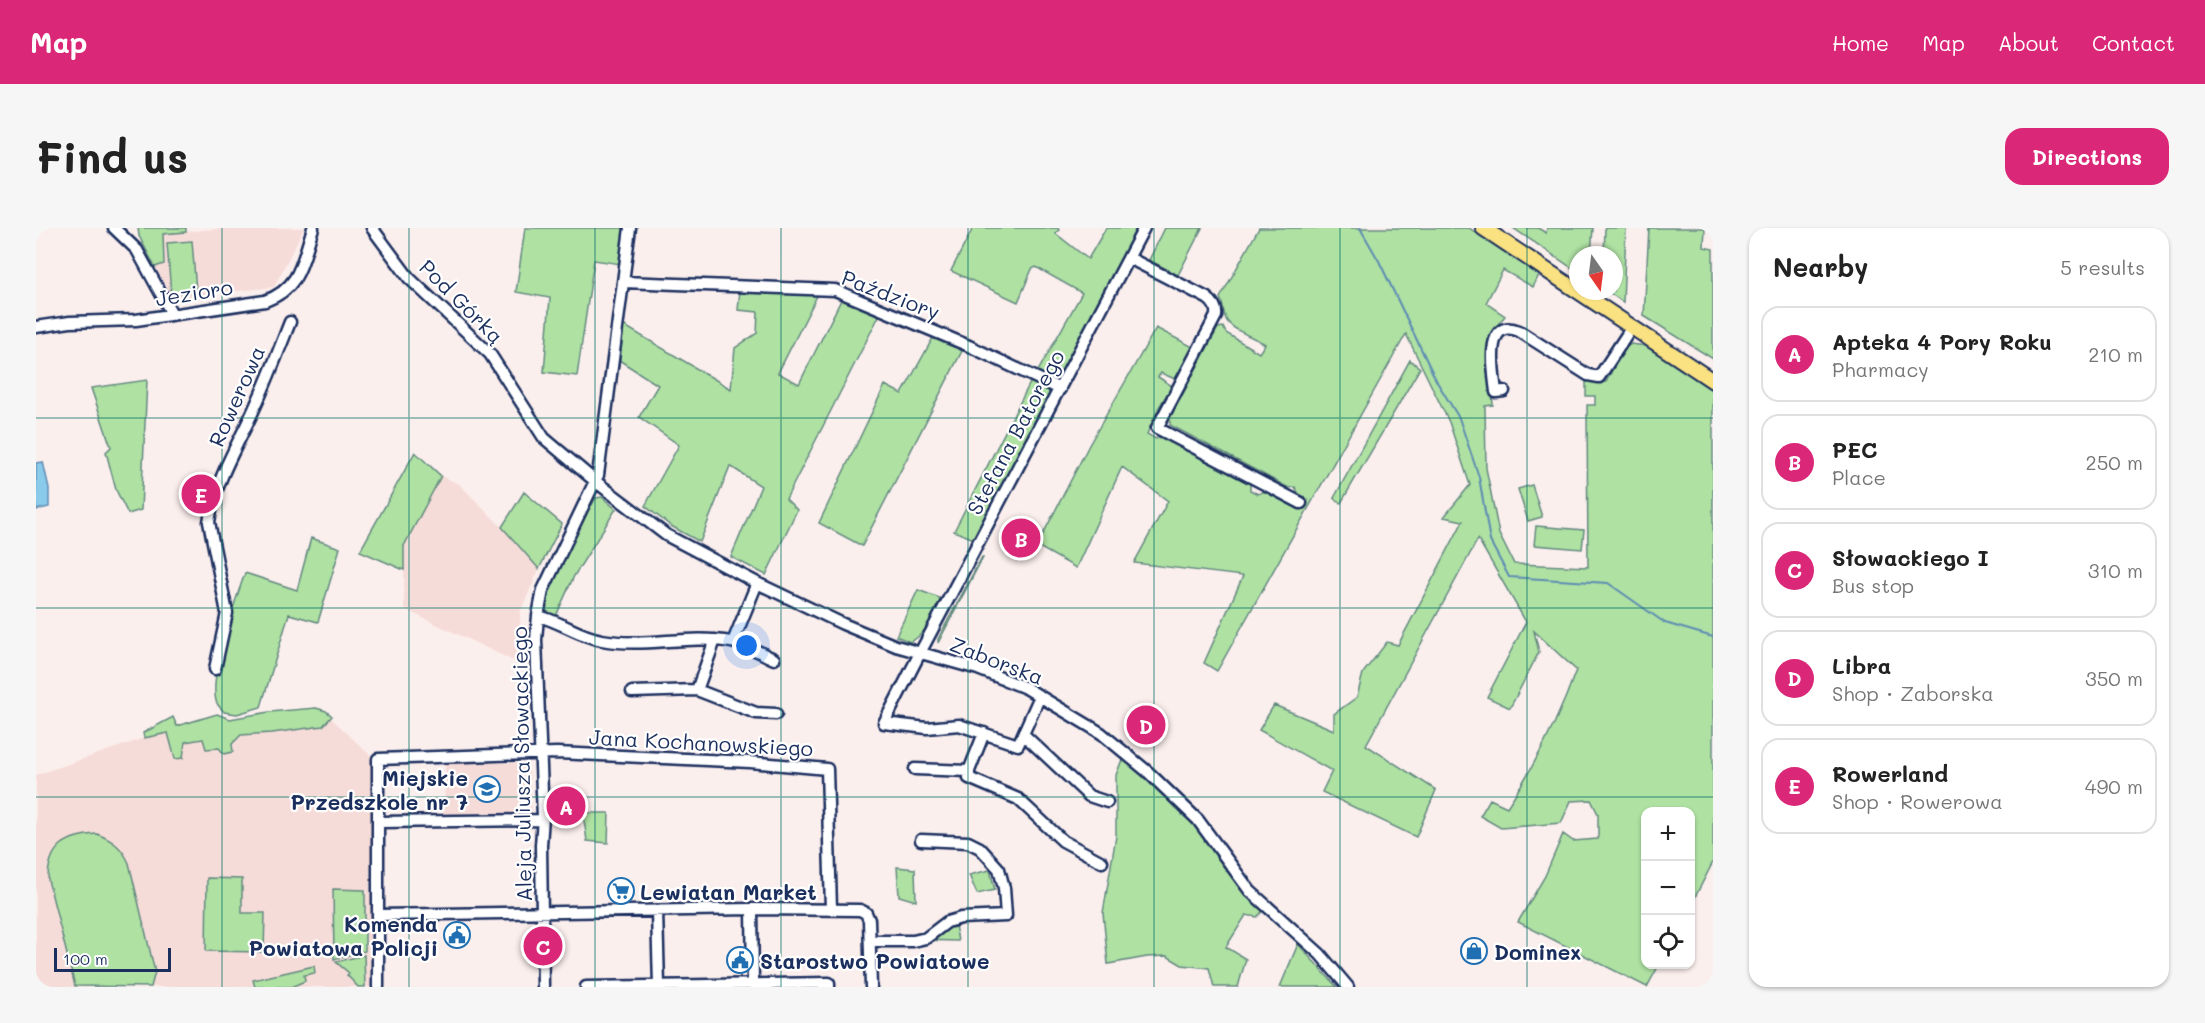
<!DOCTYPE html>
<html lang="en">
<head>
<meta charset="utf-8">
<style>
  :root { --surface:#fff; --page:#f6f6f6; --text:#222; --muted:#767676; --line:#e0e0e0; --accent:#db2777 }
  body { margin:0; font-family:Mali,sans-serif; background:var(--page); color:var(--text) }
  .controls { position:absolute; right:18px; bottom:18px; display:grid; overflow:hidden; border-radius:12px; box-shadow:0 2px 4px #0004 }
  .controls button { width:54px; height:54px; display:grid; place-items:center; padding:0; border:0; border-bottom:2px solid var(--line); background:var(--surface); color:var(--text); font:30px sans-serif }
  .compass { position:absolute; left:1533px; top:18px; width:54px; height:54px; border-radius:50%; background:var(--surface); box-shadow:0 2px 4px #0004; rotate:166deg }
  .scale { position:absolute; left:18px; bottom:15px; width:117px; box-sizing:border-box; padding-left:6px; border:3px solid #1b2f5e; border-top:0; font-size:16px; line-height:21px; white-space:nowrap; color:#1b2f5e; -webkit-text-stroke:4px #fff; paint-order:stroke }
  .you { position:absolute; left:711px; top:418px; width:21px; height:21px; margin:-15px; border:4px solid #fff; border-radius:50%; background:#1a73e8; box-shadow:0 0 0 9px #1a73e833 }
  .badge { display:grid; place-items:center; width:39px; height:39px; border-radius:50%; background:var(--accent); color:#fff; font-size:20px; font-weight:700 }
  .pin { position:absolute; translate:-50% -50%; border:3px solid #fff; box-shadow:0 2px 6px #0006 }
  .list { margin:0; padding:0; list-style:none }
  h2 { display:flex; justify-content:space-between; align-items:center; height:78px; margin:0; padding:0 24px; font-size:26px }
  h2 small { font-size:20px; font-weight:400; color:var(--muted) }
  .list li { display:grid; grid-template-columns:39px 1fr auto; gap:18px; align-items:center; box-sizing:border-box; height:96px; margin:0 12px 12px; padding:0 12px; border:2px solid var(--line); border-radius:18px }
  .list b { display:block; font-size:22px; white-space:nowrap }
  .list p { margin:0; font-size:20px; white-space:nowrap; color:var(--muted) }
  .list em { font-size:20px; font-style:normal; color:var(--muted) }
  .icon { flex:none; width:33px; height:33px; fill:none; stroke:currentColor; stroke-width:2; stroke-linecap:round; stroke-linejoin:round }
  .map { position:relative; flex:none; width:1677px; height:759px; overflow:hidden; border-radius:18px }
  header { display:flex; align-items:center; gap:36px; box-sizing:border-box; height:84px; padding:0 30px; background:var(--accent); color:#fff }
  header strong { font-size:28px }
  nav { display:flex; gap:33px; margin-inline-start:auto; font-size:21px }
  .intro { display:flex; align-items:center; justify-content:space-between; box-sizing:border-box; height:144px; padding:0 36px }
  h1 { margin:0; font-size:42px }
  .button { padding:15px 27px; border-radius:18px; background:var(--accent); color:#fff; font-size:21px; font-weight:700 }
  main { display:flex; gap:36px; padding:0 36px }
  aside { flex:1; background:var(--surface); border-radius:18px; box-shadow:0 2px 4px #0004 }
  .map>svg:first-child { display:block }
</style>
</head>
<body>
<header>
<strong>Map</strong>
<nav><a>Home</a><a>Map</a><a>About</a><a>Contact</a></nav>
</header>
<div class="intro"><h1>Find us</h1><a class="button">Directions</a></div>
<main>
<div class="map">
<svg width="1677" height="759" viewBox="0 0 1677 759">
  <rect width="100%" height="100%" fill="#fbefed"/>
  <filter id="ink" filterUnits="userSpaceOnUse"><feTurbulence type="fractalNoise" baseFrequency=".0167" numOctaves="2"/><feDisplacementMap in="SourceGraphic" scale="12" xChannelSelector="R" yChannelSelector="G"/><feConvolveMatrix kernelMatrix="1 2 1 2 8 2 1 2 1" color-interpolation-filters="sRGB"/></filter>
  <g filter="url(#ink)">
    <path fill="#f6dcd8" d="M189 0H268L238 59 137 70 119 39 128 36 126 6Z
      M405 248 423 256 466 299 503 341 484 385 485 429 482 435 368 381V318Z
      M277 487 296 491 335 528V759H0V547L132 502Z
      M409 534 493 535 496 586 408 587Z"/>
    <path fill="#aee1a2" stroke="#648880" stroke-width="1.5" d="M102 0H150V4L127 6 128 36 119 39 103 8Z
      M489 0H590L585 36 558 32 541 148 508 144 514 70 480 64Z
      M937 0H1022L1023 2 1019 5 1052 31 1070 0H1103L1022 154 1001 145 1046 65 1000 39 996 41 982 74 915 43Z
      M1129 0H1166L1142 47 1113 32Z
      M1223 0H1433L1503 47 1497 59 1467 42 1450 75 1469 88 1452 108 1457 177 1449 178 1450 240 1463 306 1478 336 1552 339 1551 177H1559V168H1550V152L1570 154 1587 122 1595 116 1611 118 1677 163V634L1655 677 1654 584H1610V736L1623 737 1611 759 1482 694 1509 648 1527 606 1537 613 1562 611V586L1555 572 1535 573 1525 595 1465 600 1444 588 1454 571 1471 579C1500 536 1523 490 1540 442L1498 403 1503 424 1474 480 1451 469 1490 394 1442 311 1330 517 1400 562 1380 609 1286 564 1296 543 1223 502 1238 477 1298 502V486L1321 469 1327 445 1351 414 1362 417 1427 293 1408 289 1434 257 1413 194 1370 106 1181 443 1168 435 1207 348 1098 335 1132 273 1086 239 1040 340 1001 318 1053 217 1120 100 1157 119 1139 151 1125 145 1122 149 1136 158 1123 179 1111 206 1120 211 1125 209 1214 256V262L1222 266 1229 263 1262 281 1269 269 1263 266 1259 259 1253 260 1134 197V190L1182 100 1187 99 1190 105 1223 125 1229 116C1218 109 1199 104 1191 93 1187 87 1188 78 1184 70Z
      M1477 0H1502L1510 5 1511 0H1557L1555 27H1542V44Z
      M1569 0H1590L1587 74 1571 63H1578V27H1568Z
      M1613 0H1669L1668 19 1677 21V131L1608 88Z
      M156 13 160 63 135 66 131 15Z
      M704 62 782 66 742 145 763 156 806 70 844 86 750 271 761 282 730 347 695 329 725 258 694 238 664 314 635 298 609 278 643 217 603 189 622 157 583 132 584 95 695 161 699 120 721 105 722 84 702 82Z
      M898 108 927 121 826 318 783 295 849 157 866 166Z
      M1374 132 1384 140 1305 275 1298 270Z
      M996 151 1013 159V167L938 311 918 303Z
      M111 152 105 282 92 286 80 262 70 224 75 219 55 160Z
      M379 224 405 248 368 318V342L324 323Z
      M1496 257 1506 289 1492 293 1482 261Z
      M488 264 526 296 503 341 466 299Z
      M566 269 580 281 538 348 519 390 505 386 511 363 552 276 556 277 560 270Z
      M1500 298 1548 302 1546 321 1498 317Z
      M275 310 304 320 282 394 253 386 225 479 201 486 188 484C185 480 181 477 180 473 173 445 199 374 209 345L261 362Z
      M946 329H947L902 415V411Z
      M882 362 906 371C898 386 890 407 874 414L860 408Z
      M280 480 290 483 296 488 287 498 236 505 205 507 196 516 197 524 188 526 183 520 170 521 167 511 149 514 147 530 139 531 132 505 108 510 107 505 137 489 141 498 181 486 194 491 233 484Z
      M1087 529 1102 540 1117 558 1121 557 1146 581 1204 661 1227 683 1221 689 1210 687 1190 719 1210 731 1202 759H1178L1173 740 1146 737 1131 728 1111 729 1072 736 1067 685 1080 608V547Z
      M547 585H573L572 615 551 613Z
      M61 606C76 612 86 619 93 635L119 744 115 759 39 758 12 652C12 618 30 608 61 606Z
      M861 639 879 641 880 673 863 668Z
      M954 642 959 662 941 666 933 647Z
      M171 650 206 651V685H229L228 724 170 723Z
      M297 661 329 662V723L298 731Z
      M918 692 922 713 883 712Z
      M1262 716 1301 759H1244Z
      M328 727 329 759H322L311 747 313 745 300 734Z
      M278 738 279 745 268 747 269 753 255 759H219L217 752Z"/>
    <path fill="#8acaeb" stroke="#5e8cb3" stroke-width="1.5" d="M7 234 13 260V279L0 282V235Z"/>
    <g fill="none" stroke-linecap="round" stroke-linejoin="round">
      <path stroke="#5e8cb3" stroke-width="2" d="M1324 0 1343 33 1401 154 1423 190 1443 249 1454 313 1473 349 1572 355 1629 395 1677 409"/>
      <defs>
        <path id="minor" d="M78 0 101 22 136 86
          M336 0 373 50 454 126 508 210 559 253 630 307 721 355 807 396 860 418 942 441 990 460 1065 505 1112 544 1162 592 1214 663 1284 726 1312 759
          M1093 30 1171 70C1178 75 1181 80 1180 88L1121 200 1265 275
          M587 54 799 62 933 118 1024 161
          M0 99 34 94 100 92 229 73C265 60 266 33 277 0
          M1468 163 1460 164C1458 146 1447 88 1483 103L1552 147 1563 149 1596 99
          M502 388C524 393 544 409 566 412 609 420 653 406 695 414 710 416 725 425 738 431
          M697 414 721 355
          M179 441 191 385 173 294C179 252 202 217 219 179 232 151 243 122 254 94
          M661 462 679 412
          M596 464 661 462 720 485 740 486
          M987 506 1004 468
          M879 541 933 543V550L982 571 1027 613 1066 634
          M933 543 948 505
          M1071 574 1053 568 987 506 982 517 923 497 891 500 848 495 884 425 1108 0
          M343 594 507 592
          M716 681 717 756
          M621 683 623 758
          M343 687 716 681 824 682 830 685 833 692 835 759
          M834 713H877L890 710 911 694 925 690 970 688 968 660 963 641 944 620 932 614 885 612
          M342 759V531L521 525 714 534 791 541 795 681
          M507 759 505 617 507 589 500 412 502 388 507 362 562 247 594 0
          M550 759 793 755V759"/>
        <path id="major" d="M1447 0 1677 153"/>
      </defs>
      <use href="#minor" stroke="#1b2f5e" stroke-width="15"/>
      <use href="#major" stroke="#1b2f5e" stroke-width="18"/>
      <use href="#minor" stroke="#fff" stroke-width="10"/>
      <use href="#major" stroke="#fae181" stroke-width="14"/>
    </g>
  </g>
  <path fill="none" stroke="#0f766e" stroke-width="1.5" stroke-opacity="0.55" d="M186 0V759M373 0V759M559 0V759M745 0V759M932 0V759M1118 0V759M1304 0V759M1491 0V759M0 190H1677M0 380H1677M0 569H1677"/>
  <defs>
    <symbol id="school-ring" viewBox="-11 -11 22 22"><circle r="9.5" fill="#fff" stroke="#1f6fb2" stroke-width="1.5"/><path d="M0-5L7-2L0 1L-7-2ZM-4 1L0 2.5L4 1V4Q0 6-4 4Z" fill="#1f6fb2"/></symbol>
    <symbol id="supermarket-ring" viewBox="-11 -11 22 22"><circle r="9.5" fill="#fff" stroke="#1f6fb2" stroke-width="1.5"/><path d="M-6-5.5h2.5l.6 2H6L4.5 2H-2.5L-4.4-4H-6ZM-1.5 3.2a1.3 1.3 0 1 0 .1 0ZM3 3.2a1.3 1.3 0 1 0 .1 0Z" fill="#1f6fb2"/></symbol>
    <symbol id="civic-ring" viewBox="-11 -11 22 22"><circle r="9.5" fill="#fff" stroke="#1f6fb2" stroke-width="1.5"/><path d="M-.6-6.5H3V-4.5H.6V-3L4-1V1h2V6H-6V1h2V-1L-.6-3ZM-1.2 2.5V6h2.4V2.5Z" fill="#1f6fb2"/></symbol>
    <symbol id="shop-ring" viewBox="-11 -11 22 22"><circle r="9.5" fill="#fff" stroke="#1f6fb2" stroke-width="1.5"/><path d="M-5-2.5h2.3a2.7 3.5 0 0 1 5.4 0H5L5.5 6h-11ZM-1.5-2.5h3a1.5 2.3 0 0 0-3 0Z" fill="#1f6fb2"/></symbol>
  </defs>
  <g fill-rule="evenodd">
    <use href="#school-ring" x="436" y="546" width="30" height="30"/>
    <use href="#supermarket-ring" x="570" y="648" width="30" height="30"/>
    <use href="#civic-ring" x="406" y="692" width="30" height="30"/>
    <use href="#shop-ring" x="1423" y="708" width="30" height="30"/>
    <use href="#civic-ring" x="689" y="717" width="30" height="30"/>
  </g>
  <g text-anchor="middle" dominant-baseline="central" stroke-width="4.5" stroke-linejoin="round" paint-order="stroke">
    <g font-size="21" fill="#1b2f5e" stroke="#fff">
      <text transform="translate(158 64) rotate(-9)">Jezioro</text>
      <text transform="translate(855 66) rotate(21)">Paździory</text>
      <text transform="translate(426 73) rotate(45)">Pod Górką</text>
      <text transform="translate(200 168) rotate(-66)">Rowerowa</text>
      <text transform="translate(979 204) rotate(-62)">Stefana Batorego</text>
      <text transform="translate(961 432) rotate(21)">Zaborska</text>
      <text transform="translate(665 514) rotate(3)">Jana Kochanowskiego</text>
      <text transform="translate(485 536) rotate(-91)">Aleja Juliusza Słowackiego</text>
    </g>
    <g font-size="21" font-weight="bold" fill="#1b2f5e" stroke="#fff" text-anchor="start">
      <text x="432" y="549" text-anchor="end">Miejskie<tspan x="432" dy="24">Przedszkole nr 7</tspan></text>
      <text x="604" y="663">Lewiatan Market</text>
      <text x="402" y="695" text-anchor="end">Komenda<tspan x="402" dy="24">Powiatowa Policji</tspan></text>
      <text x="1458" y="723">Dominex</text>
      <text x="724" y="732">Starostwo Powiatowe</text>
    </g>
  </g>
</svg>
<div class="controls">
<button>+</button>
<button>−</button>
<button><svg class="icon" aria-label="locate" viewBox="0 0 24 24"><circle cx="12" cy="12" r="6"/><path d="M12 2v4M12 18v4M2 12h4M18 12h4"/></svg></button>
</div>
<svg class="compass" viewBox="-18 -18 36 36"><path d="M0-13l5 13h-10z" fill="#e53935"/><path d="M0 13l5-13h-10z" fill="#767676"/></svg>
<div class="scale">100 m</div>
<div class="you"></div>
<div class="pin badge" style="left:530px;top:578px">A</div>
<div class="pin badge" style="left:985px;top:310px">B</div>
<div class="pin badge" style="left:507px;top:718px">C</div>
<div class="pin badge" style="left:1110px;top:497px">D</div>
<div class="pin badge" style="left:165px;top:266px">E</div>
</div>
<aside>
<h2>Nearby<small>5 results</small></h2>
<ul class="list">
<li><span class="badge">A</span><div><b>Apteka 4 Pory Roku</b><p>Pharmacy</p></div><em>210 m</em></li>
<li><span class="badge">B</span><div><b>PEC</b><p>Place</p></div><em>250 m</em></li>
<li><span class="badge">C</span><div><b>Słowackiego I</b><p>Bus stop</p></div><em>310 m</em></li>
<li><span class="badge">D</span><div><b>Libra</b><p>Shop · Zaborska</p></div><em>350 m</em></li>
<li><span class="badge">E</span><div><b>Rowerland</b><p>Shop · Rowerowa</p></div><em>490 m</em></li>
</ul>
</aside>
</main>
</body>
</html>
